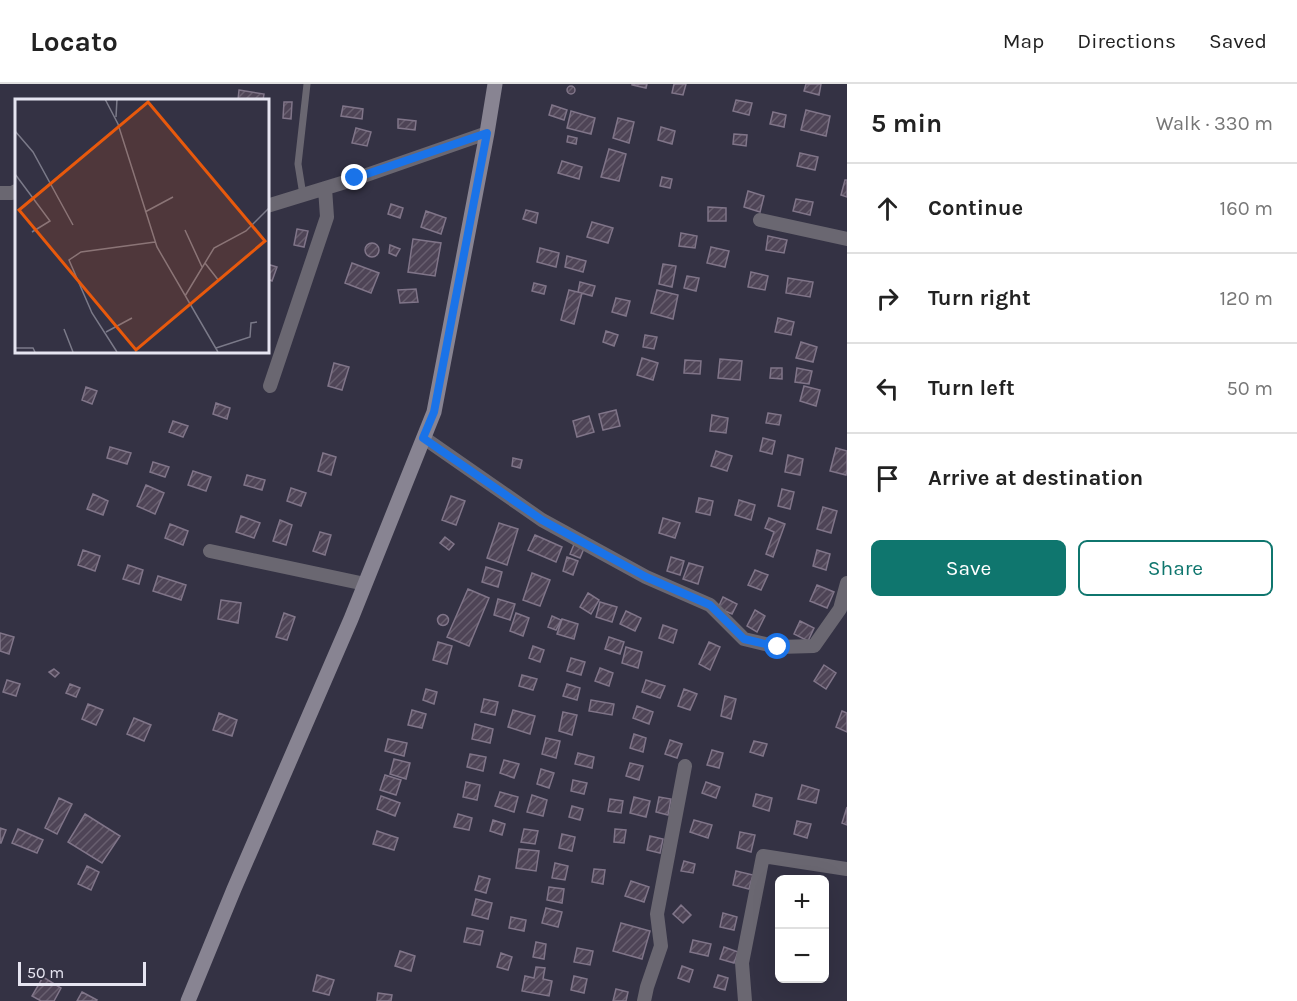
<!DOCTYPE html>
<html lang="en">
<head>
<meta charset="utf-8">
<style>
  :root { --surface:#fff; --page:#f2f2f2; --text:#222; --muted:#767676; --line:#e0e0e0; --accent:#0f766e }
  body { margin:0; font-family:Karla,sans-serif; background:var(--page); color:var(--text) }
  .controls { position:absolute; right:18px; bottom:18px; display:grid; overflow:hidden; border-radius:9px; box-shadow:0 6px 24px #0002 }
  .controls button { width:54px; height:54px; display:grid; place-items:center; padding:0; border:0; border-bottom:2px solid var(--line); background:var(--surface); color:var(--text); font:30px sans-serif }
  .scale { position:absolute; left:18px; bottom:15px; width:128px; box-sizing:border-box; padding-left:6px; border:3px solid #e6e5f1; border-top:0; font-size:16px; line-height:21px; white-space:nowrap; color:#e6e5f1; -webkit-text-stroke:4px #343244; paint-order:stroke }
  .stop { position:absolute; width:18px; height:18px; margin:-14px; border:4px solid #1a73e8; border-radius:50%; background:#fff }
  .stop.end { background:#1a73e8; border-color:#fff; box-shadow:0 2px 6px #0008 }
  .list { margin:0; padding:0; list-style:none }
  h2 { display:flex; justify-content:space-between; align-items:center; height:78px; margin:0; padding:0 24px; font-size:26px }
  h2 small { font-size:20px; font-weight:400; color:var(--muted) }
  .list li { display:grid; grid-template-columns:39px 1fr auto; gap:18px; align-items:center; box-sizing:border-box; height:90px; padding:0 24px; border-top:2px solid var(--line) }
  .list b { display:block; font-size:22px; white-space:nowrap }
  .list em { font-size:20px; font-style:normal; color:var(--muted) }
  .actions { display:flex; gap:12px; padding:18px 24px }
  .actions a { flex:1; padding:14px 0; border:2px solid var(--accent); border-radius:9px; text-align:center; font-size:21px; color:var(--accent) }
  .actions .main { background:var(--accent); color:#fff }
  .icon { flex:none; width:33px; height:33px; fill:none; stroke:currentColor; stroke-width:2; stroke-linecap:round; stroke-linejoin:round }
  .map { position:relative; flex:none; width:847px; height:917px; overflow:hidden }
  header { display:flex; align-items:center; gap:36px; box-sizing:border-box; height:84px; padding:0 30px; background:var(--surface); border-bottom:2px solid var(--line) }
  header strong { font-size:28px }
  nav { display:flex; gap:33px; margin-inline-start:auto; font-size:21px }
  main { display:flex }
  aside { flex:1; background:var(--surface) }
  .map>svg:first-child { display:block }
</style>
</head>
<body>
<header>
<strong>Locato</strong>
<nav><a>Map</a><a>Directions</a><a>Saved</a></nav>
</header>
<main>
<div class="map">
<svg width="847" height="917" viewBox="0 0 847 917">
  <defs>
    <pattern id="building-hatch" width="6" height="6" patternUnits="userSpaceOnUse" patternTransform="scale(1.5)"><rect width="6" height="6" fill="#4e4456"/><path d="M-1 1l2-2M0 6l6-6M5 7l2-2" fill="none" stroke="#685f6f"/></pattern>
  </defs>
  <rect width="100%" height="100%" fill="#343244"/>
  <path fill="url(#building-hatch)" stroke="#807589" stroke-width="1.5" d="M632 0H647L646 4 632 1Z
    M674 0H686L683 11 672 9Z
    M806 0H821L819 11 804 7Z
    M567 6a4 4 0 1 1 8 0a4 4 0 1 1-8 0Z
    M239 6 264 10 263 16H238Z
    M736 16 752 19 749 31 733 27Z
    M284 18H292L291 35 283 34Z
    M552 21 567 26 564 36 549 31Z
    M343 22 363 25 362 35 341 32Z
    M806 26 830 32 826 52 801 46Z
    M571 27 595 34 591 50 567 44Z
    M773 28 786 31 784 43 770 40Z
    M618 34 634 38 629 59 613 54Z
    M398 35 416 37 415 46 398 44Z
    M661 43 675 47 672 60 658 56Z
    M356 44 371 48 367 62 352 59Z
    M734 50 747 51 746 62 733 60Z
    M568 52 577 54 576 60 567 58Z
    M609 65 626 70 619 97 601 93Z
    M800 69 818 73 815 86 797 82Z
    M562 77 582 83 579 95 558 89Z
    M662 93 672 95 670 104 660 102Z
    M845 96H847V113L841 111Z
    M748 107 764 112 760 128 744 123Z
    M796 115 813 118 810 131 793 127Z
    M391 120 403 124 400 134 388 130Z
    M708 123 726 124V137H708Z
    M526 126 538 129 536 139 523 135Z
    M426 127 446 134 441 150 421 143Z
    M592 138 613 144 608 159 587 153Z
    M297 145 308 147 304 163 294 161Z
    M681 149 697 152 695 164 679 162Z
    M768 152 787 156 784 169 766 166Z
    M413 155 441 159 435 192 408 188Z
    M365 166a7 7 0 1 1 14 0a7 7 0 1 1-14 0Z
    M390 161 400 165 396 172 389 169Z
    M711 163 729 167 725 183 707 179Z
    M540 164 559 169 556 183 537 178Z
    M567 172 586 177 583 188 565 183Z
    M352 179 379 189 371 209 345 199Z
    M267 180 277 183 272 197 267 195Z
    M663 180 676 182 672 203 659 200Z
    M751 188 768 192 765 206 748 203Z
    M687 192 699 194 696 207 684 204Z
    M788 194 813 198 810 213 786 209Z
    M580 198 595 202 592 212 578 208Z
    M534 199 546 202 544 210 532 207Z
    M416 205 418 218 400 219 398 206Z
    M569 206 582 209 574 240 561 236Z
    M657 206 678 211 673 235 651 229Z
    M616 214 630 217 626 232 612 228Z
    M778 234 794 238 791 251 775 248Z
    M606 247 618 251 614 262 603 258Z
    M645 251 657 253 654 265 643 263Z
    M801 258 817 263 813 278 796 274Z
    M642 274 658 279 653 296 637 291Z
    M720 275 742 277 740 296 718 294Z
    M685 276 701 277 700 290 684 289Z
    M334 279 349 283 342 306 328 302Z
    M771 284H782V295L770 294Z
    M797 284 812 287 809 300 795 298Z
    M804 302 820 306 816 322 800 317Z
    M86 303 97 307 92 320 82 316Z
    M216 319 230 324 227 335 213 330Z
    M616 326 620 342 603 346 599 330Z
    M768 329 781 331 779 341 766 339Z
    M712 331 728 334 726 349 710 347Z
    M589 332 594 348 577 353 573 337Z
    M173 337 188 342 183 353 169 348Z
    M763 354 775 357 772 370 760 367Z
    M110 363 131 369 127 380 107 374Z
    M836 364 847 367V386L846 391 830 387Z
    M716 367 732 372 727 387 711 382Z
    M323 369 336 373 331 391 318 387Z
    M788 371 803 375 800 391 785 388Z
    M513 374 522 376 520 384 512 382Z
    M153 378 169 383 165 393 150 388Z
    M193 387 211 393 206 407 188 401Z
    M247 391 265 396 262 406 244 401Z
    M146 401 164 409 155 430 137 422Z
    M291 404 306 409 301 422 287 417Z
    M782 405 794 408 790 425 778 422Z
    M93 410 108 417 103 431 87 425Z
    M451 412 465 417 456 441 442 436Z
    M699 414 713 417 710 431 696 428Z
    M739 416 755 421 751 436 735 431Z
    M823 423 837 427 831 449 817 445Z
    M241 432 260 439 254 454 236 448Z
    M663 434 680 439 675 454 659 449Z
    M769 434 785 440 773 473 766 470 774 448 765 444Z
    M280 436 292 441 286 461 273 457Z
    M499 439 518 445 507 481 487 474Z
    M170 440 188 447 183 461 165 454Z
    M320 448 331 451 325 471 313 467Z
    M535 451 562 463 556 478 528 466Z
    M445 453 454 460 449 466 440 459Z
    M575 458 585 462 580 474 570 470Z
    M83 466 100 472 95 487 78 481Z
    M817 466 830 470 826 486 813 482Z
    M567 473 578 477 573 491 563 487Z
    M671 473 684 477 680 491 667 487Z
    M689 479 703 483 698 500 683 495Z
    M128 481 143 486 139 500 123 495Z
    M486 483 502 488 498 503 482 498Z
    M755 486 768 491 761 506 748 501Z
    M532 489 550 496 540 522 523 516Z
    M158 492 186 501 181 516 153 507Z
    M817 501 834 508 827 524 810 517Z
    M468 505 489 514 469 562 447 553Z
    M588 509 599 516 591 530 580 523Z
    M723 513 737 520 732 530 718 524Z
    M498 515 515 520 510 536 494 531Z
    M221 516 241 519 238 539 218 535Z
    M600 518 617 523 612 538 596 533Z
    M755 526 765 532 757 548 747 542Z
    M626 527 641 534 635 547 620 540Z
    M284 529 295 533 287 556 276 553Z
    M516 529 529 534 523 552 510 547Z
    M437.5 536a5.5 5.5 0 1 1 11 0a5.5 5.5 0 1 1-11 0Z
    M552 532 561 536 556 546 548 543Z
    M562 535 578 540 574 555 557 550Z
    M800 537 814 544 808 557 794 550Z
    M663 541 677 546 673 559 659 554Z
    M0 549 14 553 9 570 0 567Z
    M609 553 624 558 620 570 605 565Z
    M438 558 452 562 447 580 433 576Z
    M709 558 720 563 710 586 699 580Z
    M533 562 544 566 540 578 529 574Z
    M626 563 642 568 638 584 622 579Z
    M571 574 585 578 581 591 567 587Z
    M824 581 836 589 826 605 814 597Z
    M600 584 613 589 609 602 595 597Z
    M54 585 59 589 55 593 49 588Z
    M522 591 537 595 533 606 519 602Z
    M7 596 20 600 16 612 3 608Z
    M646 596 665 602 660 614 642 608Z
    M70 600 80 604 76 613 66 609Z
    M567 600 580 604 577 616 563 612Z
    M426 605 437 608 434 620 423 616Z
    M684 605 697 610 690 626 678 622Z
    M725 612 736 615 731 635 721 632Z
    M484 615 498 618 495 631 481 628Z
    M591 616 614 620 612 631 589 627Z
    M88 620 103 626 96 641 82 635Z
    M637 622 653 628 649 640 633 634Z
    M412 626 426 630 422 644 408 641Z
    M513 626 535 632 530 650 508 643Z
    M842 627 847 629V648L836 643Z
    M563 628 577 631 572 651 559 647Z
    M219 629 237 636 232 652 213 646Z
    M134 634 151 641 144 657 127 650Z
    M475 640 493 645 490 659 472 655Z
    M634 650 646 654 643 668 630 664Z
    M546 654 560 657 556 674 542 670Z
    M388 655 407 659 404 672 385 667Z
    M670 656 682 660 677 674 665 670Z
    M754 657 767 660 763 672 750 668Z
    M712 666 723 669 719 684 707 681Z
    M578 669 594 673 592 684 575 680Z
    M470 670 486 673 483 687 467 683Z
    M394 675 410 679 406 695 390 690Z
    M504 676 519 680 514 694 500 689Z
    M630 679 643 682 639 696 626 692Z
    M541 685 554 689 549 704 537 700Z
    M385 691 401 696 396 711 380 706Z
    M573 696 587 699 584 710 571 707Z
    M466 698 480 701 477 716 463 713Z
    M706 698 720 703 716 714 702 709Z
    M802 701 819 706 816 719 798 715Z
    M500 708 518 713 514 728 495 722Z
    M756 710 772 714 769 727 753 722Z
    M532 711 547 716 543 732 527 728Z
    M381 712 400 719 395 732 377 725Z
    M634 713 650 717 646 733 630 729Z
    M659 713 671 715 668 731 656 728Z
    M59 714 72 720 57 750 45 744Z
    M610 715 623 717 621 729 608 727Z
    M572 722 583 725 580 736 569 733Z
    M847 723V741L842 739Z
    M85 730 120 752 102 779 68 758Z
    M458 730 472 734 469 746 454 743Z
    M493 736 505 740 502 751 490 747Z
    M694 736 712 741 708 754 690 748Z
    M797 737 811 740 807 754 794 750Z
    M0 744 6 746 1 759H0Z
    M18 745 43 756 37 769 12 759Z
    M524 745 538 747 535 760 521 758Z
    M615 745 626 746 624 759 614 758Z
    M377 747 398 754 394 766 373 760Z
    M740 748 755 751 751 768 737 764Z
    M562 750 575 753 572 767 559 764Z
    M650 752 663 755 660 769 647 766Z
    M519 765 539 767 536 787 516 784Z
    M684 777 695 780 693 789 681 787Z
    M555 779 568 782 565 796 552 794Z
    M87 782 99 788 91 806 78 800Z
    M594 785 605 786 603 800 592 798Z
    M736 787 753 791 749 805 733 801Z
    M479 792 490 795 486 809 475 806Z
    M631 797 649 803 644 818 625 812Z
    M549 803 564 805 562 819 547 816Z
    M476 815 492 819 488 835 472 831Z
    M681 821 691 831 683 839 673 830Z
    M546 824 562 828 558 843 542 839Z
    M723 829 737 833 734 846 720 843Z
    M511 833 526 836 524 847 509 844Z
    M621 839 650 847 642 875 613 867Z
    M467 844 483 847 480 861 464 858Z
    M693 856 711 860 708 872 690 868Z
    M536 858 546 860 544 875 533 873Z
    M724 863 738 868 734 879 720 875Z
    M577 864 593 867 590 881 574 878Z
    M400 867 415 872 411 887 395 882Z
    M501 869 512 873 508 886 497 883Z
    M682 882 693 886 689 898 678 894Z
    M536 883 545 884 543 895 552 897 549 912 522 907 525 892 534 894Z
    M317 891 334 896 329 911 313 907Z
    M718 891 728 894 725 906 714 903Z
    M574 892 587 895 584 909 571 906Z
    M43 893 61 904 54 917H41L32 912Z
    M616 905 628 908 626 917H613Z
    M82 908 97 916 96 917H77Z
    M378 909 392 911 391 917H377Z"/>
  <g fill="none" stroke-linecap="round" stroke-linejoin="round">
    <path stroke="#6a6771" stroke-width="7" d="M303 111 298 80 307 0"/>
    <path stroke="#6a6771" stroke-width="14" d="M0 109H12L16 107
      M267 122 355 95 487 49
      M760 136 847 155
      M270 302 327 133 325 104
      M424 354 542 436 646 493 710 521 744 555 778 563 814 562 840 525 847 499
      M210 467 365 500
      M644 917 647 903 661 862 657 830 685 682
      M745 917 742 879 763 772 847 785"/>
    <path stroke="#888492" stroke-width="15" d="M188 917 234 805 351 535 434 328 487 49 495 0"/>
  </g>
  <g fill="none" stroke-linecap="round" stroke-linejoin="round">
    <path stroke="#1a73e8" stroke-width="8" d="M355 94 487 49 434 328 423 354 542 436 646 493 710 521 744 555 778 563"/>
  </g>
  <g transform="translate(15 15)">
    <rect width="254" height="254" fill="#343244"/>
    <path fill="none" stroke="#7b7a89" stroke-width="1.5" d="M90 0 103 25 142 148 203 253M101 18 102 0M0 32 18 53 58 126M0 75 35 122 17 133M130 113 158 98M170 131 187 168M190 164 204 182M170 197 199 149 231 132 254 109M49 230 58 253M91 233 117 219M0 249H18L20 253M201 249 235 238 236 224 242 223M102 253 77 214 54 161 66 153 140 143"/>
    <path fill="#e8590c" fill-opacity="0.15" stroke="#e8590c" stroke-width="3" d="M133 3 250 142 121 251 4 111Z"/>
    <rect width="254" height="254" fill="none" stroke="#e6e5f1" stroke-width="3"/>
  </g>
</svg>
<div class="controls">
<button>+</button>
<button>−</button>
</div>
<div class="scale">50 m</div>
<div class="stop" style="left:778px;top:563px"></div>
<div class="stop end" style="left:355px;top:94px"></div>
</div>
<aside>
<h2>5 min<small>Walk · 330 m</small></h2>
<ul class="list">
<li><svg class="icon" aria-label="ahead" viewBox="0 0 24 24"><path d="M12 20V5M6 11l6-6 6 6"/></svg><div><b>Continue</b></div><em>160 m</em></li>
<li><svg class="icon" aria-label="right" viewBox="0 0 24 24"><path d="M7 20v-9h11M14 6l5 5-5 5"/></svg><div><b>Turn right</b></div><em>120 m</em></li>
<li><svg class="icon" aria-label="left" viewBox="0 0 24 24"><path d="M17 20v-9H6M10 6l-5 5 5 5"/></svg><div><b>Turn left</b></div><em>50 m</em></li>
<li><svg class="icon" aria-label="arrive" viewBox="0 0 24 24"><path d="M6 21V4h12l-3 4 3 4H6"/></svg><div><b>Arrive at destination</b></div></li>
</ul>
<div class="actions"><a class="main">Save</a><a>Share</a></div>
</aside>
</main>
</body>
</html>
